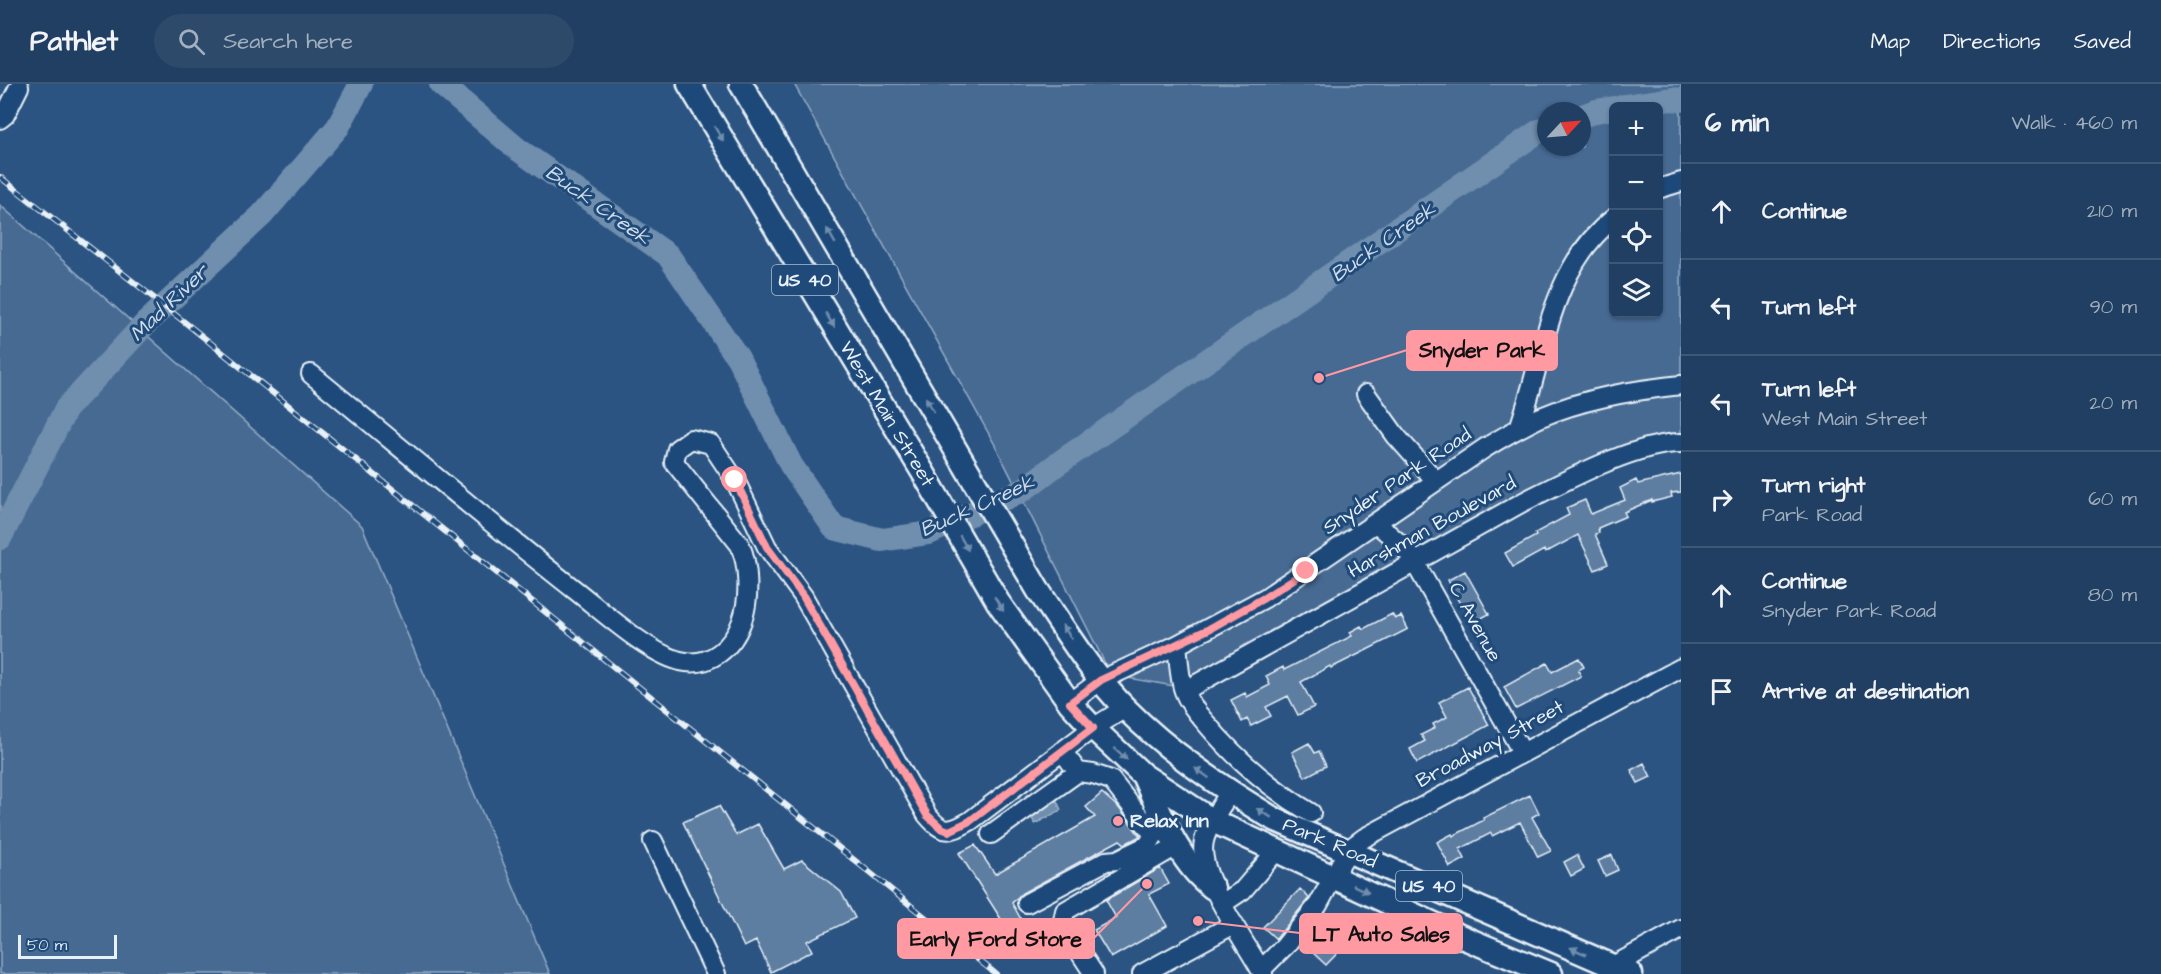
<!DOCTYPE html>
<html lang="en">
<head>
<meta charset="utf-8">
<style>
  :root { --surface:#203f62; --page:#2d4a6b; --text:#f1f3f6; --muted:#a2afbe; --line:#3d5877 }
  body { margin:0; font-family:"Architects Daughter",sans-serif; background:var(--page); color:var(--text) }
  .controls { position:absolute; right:18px; top:18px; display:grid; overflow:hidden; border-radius:9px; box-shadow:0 2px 4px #0004 }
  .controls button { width:54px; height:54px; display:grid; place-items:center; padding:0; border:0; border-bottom:2px solid var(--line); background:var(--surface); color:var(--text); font:30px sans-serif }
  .compass { position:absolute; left:1537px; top:18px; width:54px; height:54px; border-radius:50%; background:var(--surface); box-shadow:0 2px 4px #0004; rotate:64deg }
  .scale { position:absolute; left:18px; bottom:15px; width:99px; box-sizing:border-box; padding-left:6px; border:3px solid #e8f1f8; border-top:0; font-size:16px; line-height:21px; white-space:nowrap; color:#e8f1f8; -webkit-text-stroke:4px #1f4a7a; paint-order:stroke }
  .stop { position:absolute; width:18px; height:18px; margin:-14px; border:4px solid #ff9aa2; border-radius:50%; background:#fff }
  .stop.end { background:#ff9aa2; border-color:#fff; box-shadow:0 2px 6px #0008 }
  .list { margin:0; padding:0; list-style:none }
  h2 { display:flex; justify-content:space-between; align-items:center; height:78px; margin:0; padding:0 24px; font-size:26px }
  h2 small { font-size:20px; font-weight:400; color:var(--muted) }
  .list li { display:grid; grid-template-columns:39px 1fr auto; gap:18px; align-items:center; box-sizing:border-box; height:96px; padding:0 24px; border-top:2px solid var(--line) }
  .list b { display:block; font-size:22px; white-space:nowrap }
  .list p { margin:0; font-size:20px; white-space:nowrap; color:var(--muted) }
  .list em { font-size:20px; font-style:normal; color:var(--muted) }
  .icon { flex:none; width:33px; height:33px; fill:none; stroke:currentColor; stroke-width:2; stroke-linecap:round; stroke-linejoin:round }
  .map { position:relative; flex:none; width:1681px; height:890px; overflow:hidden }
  header { display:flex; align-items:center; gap:36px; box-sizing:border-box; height:84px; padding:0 30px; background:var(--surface); border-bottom:2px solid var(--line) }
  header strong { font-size:28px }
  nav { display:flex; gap:33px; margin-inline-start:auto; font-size:21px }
  .search { width:420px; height:54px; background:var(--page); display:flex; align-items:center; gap:15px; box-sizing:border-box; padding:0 21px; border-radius:33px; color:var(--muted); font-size:22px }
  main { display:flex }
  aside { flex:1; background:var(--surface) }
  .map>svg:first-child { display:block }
</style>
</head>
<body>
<header>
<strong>Pathlet</strong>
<div class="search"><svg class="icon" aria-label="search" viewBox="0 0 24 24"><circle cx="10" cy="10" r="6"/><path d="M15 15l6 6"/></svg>Search here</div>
<nav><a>Map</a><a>Directions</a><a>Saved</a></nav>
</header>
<main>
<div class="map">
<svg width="1681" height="890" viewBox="0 0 1681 890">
  <rect width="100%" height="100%" fill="#2b5482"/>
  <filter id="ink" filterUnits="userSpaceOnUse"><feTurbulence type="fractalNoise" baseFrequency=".0167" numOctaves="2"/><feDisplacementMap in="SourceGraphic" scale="12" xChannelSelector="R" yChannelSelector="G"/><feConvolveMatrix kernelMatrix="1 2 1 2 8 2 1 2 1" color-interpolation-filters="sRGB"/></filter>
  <g filter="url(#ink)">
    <path fill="#476b93" stroke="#98aec6" stroke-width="1.5" fill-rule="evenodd" d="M794 0H1681V359L1523 418 1185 604 1111 591 995 361ZM1614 22H1658V230H1614ZM1546 27H1582V63H1546Z
      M0 121 362 442 550 890H0Z"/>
    <path fill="#708ead" stroke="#a0b6cb" stroke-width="1.5" d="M1052 706 1061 726 1035 740 1027 725Z"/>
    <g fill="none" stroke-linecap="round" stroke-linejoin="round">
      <path stroke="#708ead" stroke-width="24" d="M441 0 516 64 668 171 738 274 791 381 834 444 882 456 929 449 1023 406 1056 381 1539 47 1546 45
        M1624 22 1672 15 1681 16
        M1582 32 1596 27 1614 24
        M0 454 66 325 146 239 262 131 338 43 361 0"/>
    </g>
    <path fill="#5d7da1" stroke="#e8f1f8" stroke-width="1.5" d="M1681 390V408L1671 409 1672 413 1652 418V416L1624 428 1626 432 1598 444 1599 449 1595 450 1608 480 1595 486 1578 451 1545 469 1544 466 1513 483 1505 469 1536 452 1535 449 1569 431 1566 424 1585 416 1591 430 1625 416 1620 404 1636 396 1638 400Z
      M1465 487 1489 530 1476 537 1467 521 1462 524 1448 496Z
      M1392 530 1395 535 1401 532 1408 545 1361 569 1331 584 1330 582 1301 598 1314 623 1298 631 1288 612 1266 623 1271 632 1251 642 1247 635 1242 638 1231 616 1245 609 1247 613 1270 601 1266 592 1283 583 1284 586 1352 552 1350 548 1361 542 1363 545Z
      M1579 574 1584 583 1578 586 1581 592 1516 625 1504 603 1547 579 1552 588Z
      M1468 603 1489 641 1417 679 1410 665 1425 657 1421 651 1435 644 1433 640 1447 633 1439 618Z
      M1309 659 1315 669 1319 667 1326 682 1305 693 1292 668Z
      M1644 679 1651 693 1638 699 1631 686Z
      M1102 709 1119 724 1140 752 1125 760 1120 756 1022 809 1012 819 1023 839 1008 846 959 769 975 761 995 790 1095 733 1086 723Z
      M1530 711 1539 729 1532 733 1551 767 1538 773 1520 738 1492 752 1491 749 1460 765 1465 775 1450 783 1437 758 1452 750 1453 752 1484 736 1483 734Z
      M719 722 736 751 758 740 784 785 802 776 841 808 855 834 807 857 812 867 771 888 756 857 744 863 683 738Z
      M1577 771 1584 785 1571 792 1564 778Z
      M1612 771 1618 786 1605 792 1598 777Z
      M1160 784 1169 800 1149 810 1167 842 1111 874 1094 846 1116 834 1106 816Z
      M1300 805 1309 814 1276 855 1263 843Z
      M1337 838 1353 853 1326 881 1310 866Z"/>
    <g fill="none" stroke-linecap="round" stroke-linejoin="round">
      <defs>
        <path id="minor" d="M0 35 5 31 19 3
          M1658 105 1681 98
          M311 290C399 362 486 436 575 506 602 527 648 569 680 577 710 584 733 563 742 537 750 514 749 482 740 461L674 378 677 365 691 355 711 360 735 396 767 463 803 512 927 731C943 750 949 749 970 737L1093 644 1125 624
          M1366 310 1396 352 1436 397
          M1519 344C1545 271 1549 185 1614 134
          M1376 439 1405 464 1414 477 1522 668
          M1177 561C1179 575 1179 594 1184 607 1188 618 1197 629 1205 638 1235 674 1271 705 1311 729
          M1184 607 1523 418C1565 397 1635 359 1681 359
          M1070 619 1101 596 1177 561 1265 514 1485 364C1503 353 1522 342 1541 333 1585 314 1634 306 1681 301
          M1062 667 1078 688 1093 690 1111 696 1154 751 1168 744
          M1230 708C1221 723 1208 740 1204 757 1196 792 1247 859 1263 890
          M991 750 1078 688
          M653 757 716 890
          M1027 819 1106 777 1117 776 1148 761 1154 751
          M1222 820 1243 806 1277 766
          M1261 886 1285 862 1318 821 1348 766 1364 754 1681 584
          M1094 890 1062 841 1065 827 1178 761
          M1142 890 1234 840
          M1610 890 1613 882 1681 845"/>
        <path id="major" d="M689 0 924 390 998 518 1070 619 1093 644 1143 691 1213 737 1462 853 1551 890
          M741 0 1038 506C1065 546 1092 591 1126 625 1170 669 1221 703 1274 735L1631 890
          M1143 691C1160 728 1179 780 1213 804"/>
      </defs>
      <use href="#minor" stroke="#e8f1f8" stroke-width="22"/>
      <use href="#major" stroke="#e8f1f8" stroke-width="27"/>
      <use href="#minor" stroke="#1f4a7a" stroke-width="18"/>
      <use href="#major" stroke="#1f4a7a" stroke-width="22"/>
      <defs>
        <path id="rail" d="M0 93 187 240 996 890"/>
      </defs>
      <use href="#rail" stroke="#e8f1f8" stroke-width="6"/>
      <use href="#rail" stroke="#1f4a7a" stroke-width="4" stroke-dasharray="11" stroke-linecap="butt"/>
    </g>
    <defs><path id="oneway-solid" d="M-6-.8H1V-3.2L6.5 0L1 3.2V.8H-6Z" transform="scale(1.5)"/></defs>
    <g fill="#6f8dac">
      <use href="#oneway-solid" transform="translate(719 50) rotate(59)"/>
      <use href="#oneway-solid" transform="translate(831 152) rotate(-120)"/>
      <use href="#oneway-solid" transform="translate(830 236) rotate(59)"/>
      <use href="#oneway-solid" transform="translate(930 321) rotate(-120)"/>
      <use href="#oneway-solid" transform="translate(964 459) rotate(60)"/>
      <use href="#oneway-solid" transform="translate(999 520) rotate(58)"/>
      <use href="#oneway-solid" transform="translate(1067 548) rotate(-124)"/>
      <use href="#oneway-solid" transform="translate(1121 670) rotate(43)"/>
      <use href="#oneway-solid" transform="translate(1202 689) rotate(-145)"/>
      <use href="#oneway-solid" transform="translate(1264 729) rotate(-149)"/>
      <use href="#oneway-solid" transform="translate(1361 805) rotate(25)"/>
      <use href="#oneway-solid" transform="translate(1578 867) rotate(-156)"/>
    </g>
  </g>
  <g fill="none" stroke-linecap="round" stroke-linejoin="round" filter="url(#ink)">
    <path stroke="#ff9aa2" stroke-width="8" d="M735 396 767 463 803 512 927 731 941 744 949 747 970 737 1093 644 1070 619 1101 596 1209 545 1264 514 1306 487"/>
  </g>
  <circle fill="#ff9aa2" stroke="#1f4a7a" stroke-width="2" cx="1118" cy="737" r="6"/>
  <g text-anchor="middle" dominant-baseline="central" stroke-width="6" stroke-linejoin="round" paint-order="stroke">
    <g fill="#1f4a7a" stroke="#acbfd2" stroke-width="1.5">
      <rect x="772" y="181" width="66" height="30" rx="4.5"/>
      <rect x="1396" y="787" width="66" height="30" rx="4.5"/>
    </g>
    <g font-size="18" font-weight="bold" fill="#e8f1f8">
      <text x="805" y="196">US 40</text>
      <text x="1429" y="802">US 40</text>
    </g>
    <g font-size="20" fill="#e8f1f8" stroke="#1f4a7a">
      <text transform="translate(887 330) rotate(59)">West Main Street</text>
      <text transform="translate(1397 397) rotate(-34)">Snyder Park Road</text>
      <text transform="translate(1432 443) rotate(-29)">Harshman Boulevard</text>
      <text transform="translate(1475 538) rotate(61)">C Avenue</text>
      <text transform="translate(1490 660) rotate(-28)">Broadway Street</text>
      <text transform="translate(1330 759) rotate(23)">Park Road</text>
    </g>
    <g font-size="20" font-weight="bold" fill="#e8f1f8" stroke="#1f4a7a" text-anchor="start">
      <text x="1130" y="737">Relax Inn</text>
    </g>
    <g font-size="21" font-style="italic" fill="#d0dde9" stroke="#1f4a7a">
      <text transform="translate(598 121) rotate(35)">Buck Creek</text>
      <text transform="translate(1383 158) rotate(-35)">Buck Creek</text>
      <text transform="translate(169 219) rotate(-44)">Mad River</text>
      <text transform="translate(977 422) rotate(-24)">Buck Creek</text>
    </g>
  </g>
  <path fill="none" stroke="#ff9aa2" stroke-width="2" d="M1319 294L1407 266M1198 837L1300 849M1147 800L1094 854"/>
  <g fill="#ff9aa2" stroke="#1f4a7a" stroke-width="2">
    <circle cx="1319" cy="294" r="6"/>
    <circle cx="1198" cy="837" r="6"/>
    <circle cx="1147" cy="800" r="6"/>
  </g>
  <g fill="#ff9aa2" stroke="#ff9aa2" stroke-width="2">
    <rect x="1407" y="247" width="150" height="39" rx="6"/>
    <rect x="1300" y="830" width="162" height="39" rx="6"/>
    <rect x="898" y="835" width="196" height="39" rx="6"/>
  </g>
  <g font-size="21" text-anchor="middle" font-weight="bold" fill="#111">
    <text x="1482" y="273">Snyder Park</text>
    <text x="1381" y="857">LT Auto Sales</text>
    <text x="996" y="862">Early Ford Store</text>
  </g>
</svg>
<div class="controls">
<button>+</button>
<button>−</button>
<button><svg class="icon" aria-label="locate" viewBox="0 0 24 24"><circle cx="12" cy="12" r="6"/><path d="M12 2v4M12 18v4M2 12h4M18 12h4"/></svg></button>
<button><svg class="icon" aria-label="layers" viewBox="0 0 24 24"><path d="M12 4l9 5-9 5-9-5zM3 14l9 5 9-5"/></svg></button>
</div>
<svg class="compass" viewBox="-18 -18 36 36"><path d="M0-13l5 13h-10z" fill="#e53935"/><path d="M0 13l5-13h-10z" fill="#a2afbe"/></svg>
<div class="scale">50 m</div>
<div class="stop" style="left:735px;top:396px"></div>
<div class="stop end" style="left:1306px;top:487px"></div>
</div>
<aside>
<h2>6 min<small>Walk · 460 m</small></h2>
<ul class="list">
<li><svg class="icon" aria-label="ahead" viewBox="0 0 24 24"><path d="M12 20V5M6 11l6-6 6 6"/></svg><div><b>Continue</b></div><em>210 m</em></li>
<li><svg class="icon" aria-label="left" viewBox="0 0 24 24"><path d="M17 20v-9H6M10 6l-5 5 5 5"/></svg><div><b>Turn left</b></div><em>90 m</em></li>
<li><svg class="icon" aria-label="left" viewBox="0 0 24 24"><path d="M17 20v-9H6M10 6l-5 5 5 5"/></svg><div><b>Turn left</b><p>West Main Street</p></div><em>20 m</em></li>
<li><svg class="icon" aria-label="right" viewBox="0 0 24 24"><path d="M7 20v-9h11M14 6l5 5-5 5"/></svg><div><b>Turn right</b><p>Park Road</p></div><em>60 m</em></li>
<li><svg class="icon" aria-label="ahead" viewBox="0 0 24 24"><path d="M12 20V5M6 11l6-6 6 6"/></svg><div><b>Continue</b><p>Snyder Park Road</p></div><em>80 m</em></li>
<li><svg class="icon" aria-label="arrive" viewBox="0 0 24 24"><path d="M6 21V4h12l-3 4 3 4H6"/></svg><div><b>Arrive at destination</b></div></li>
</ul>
</aside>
</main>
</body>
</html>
